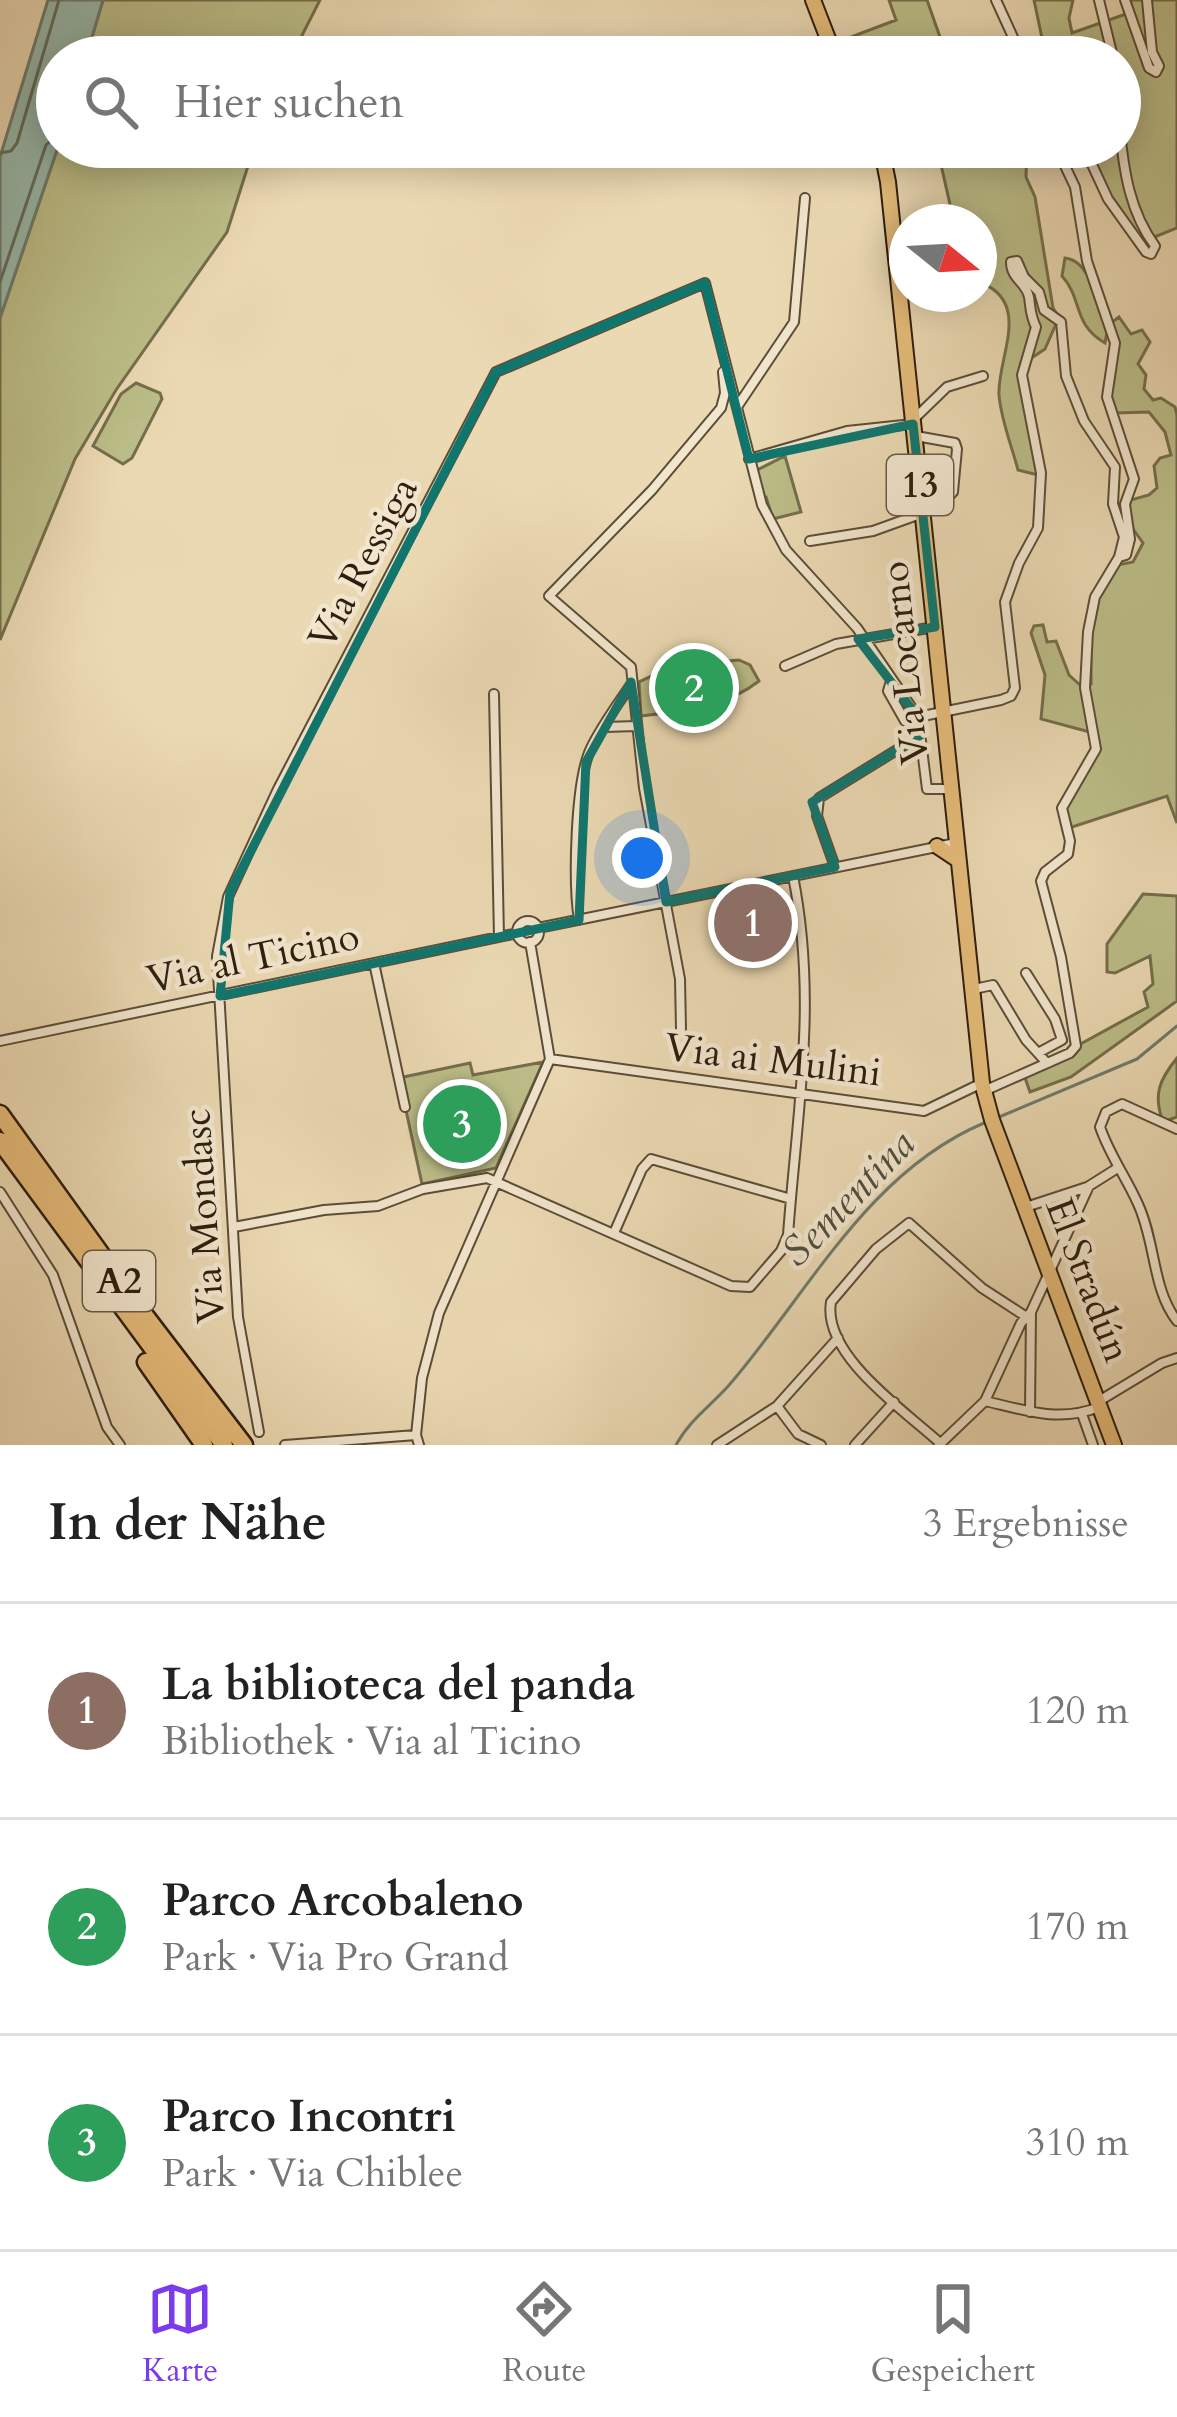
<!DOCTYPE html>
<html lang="de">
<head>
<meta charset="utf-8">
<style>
  :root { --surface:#fff; --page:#f2f2f2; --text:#222; --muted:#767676; --line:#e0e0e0; --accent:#7c3aed }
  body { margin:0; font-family:Cardo,serif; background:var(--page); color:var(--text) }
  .compass { position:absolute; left:889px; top:204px; width:108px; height:108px; border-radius:50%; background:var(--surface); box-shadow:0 6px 30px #0003; rotate:108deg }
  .you { position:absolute; left:642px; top:858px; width:42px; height:42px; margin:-30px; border:9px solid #fff; border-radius:50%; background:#1a73e8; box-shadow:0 0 0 18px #1a73e833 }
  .badge { display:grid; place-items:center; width:78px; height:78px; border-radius:50%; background:var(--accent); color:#fff; font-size:39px; font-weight:700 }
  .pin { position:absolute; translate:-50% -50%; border:6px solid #fff; box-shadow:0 3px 12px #0006 }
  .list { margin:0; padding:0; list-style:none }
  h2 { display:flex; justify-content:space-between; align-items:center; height:156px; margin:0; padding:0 48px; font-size:51px }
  h2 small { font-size:39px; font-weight:400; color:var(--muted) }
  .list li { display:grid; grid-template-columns:78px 1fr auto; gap:36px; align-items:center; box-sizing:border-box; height:216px; padding:0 48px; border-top:3px solid var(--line) }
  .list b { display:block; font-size:45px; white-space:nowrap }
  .list p { margin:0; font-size:39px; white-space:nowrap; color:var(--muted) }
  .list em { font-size:39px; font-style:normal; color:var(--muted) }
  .icon { flex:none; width:66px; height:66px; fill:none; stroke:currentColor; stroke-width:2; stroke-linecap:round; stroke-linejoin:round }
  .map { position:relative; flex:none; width:1177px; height:1445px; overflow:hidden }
  .search { position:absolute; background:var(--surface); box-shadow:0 6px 30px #0003; left:36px; right:36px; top:36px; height:132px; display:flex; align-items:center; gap:30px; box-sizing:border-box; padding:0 42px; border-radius:66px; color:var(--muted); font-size:45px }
  .sheet { height:804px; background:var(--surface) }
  nav { display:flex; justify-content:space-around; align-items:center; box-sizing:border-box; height:168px; border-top:3px solid var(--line); background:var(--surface); font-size:33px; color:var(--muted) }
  nav a { display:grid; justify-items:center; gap:6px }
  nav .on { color:var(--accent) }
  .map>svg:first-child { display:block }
</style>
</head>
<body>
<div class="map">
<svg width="1177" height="1445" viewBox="0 0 1177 1445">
  <rect width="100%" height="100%" fill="#ebd9b3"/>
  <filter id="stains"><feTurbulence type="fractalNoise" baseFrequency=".00167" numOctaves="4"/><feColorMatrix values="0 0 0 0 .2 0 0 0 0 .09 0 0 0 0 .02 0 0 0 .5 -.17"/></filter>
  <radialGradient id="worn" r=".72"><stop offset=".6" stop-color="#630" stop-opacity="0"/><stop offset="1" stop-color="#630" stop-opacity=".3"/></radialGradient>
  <path fill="#bcbe89" stroke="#746e4c" stroke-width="3" d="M103 0H320L291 57H86Z
    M889 0H927L947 57H901L897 40 868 57H842L835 43 896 20Z
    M1034 0H1073L1069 18 1072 33 1126 14 1122 0H1177V228L1147 240 1150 251 1112 199 1085 147H1120V57H1046Z
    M58 147H254L227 232 116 390 75 459 0 640V318Z
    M937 147H1027L1026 177 1035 197 1053 308 1059 317 1045 349 1021 365 1038 475 1018 470C1012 447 1001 420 999 395 997 358 1032 304 982 283L979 286V222H954Z
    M1065 258C1093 261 1098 309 1107 332L1105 343C1072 324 1083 299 1062 276Z
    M1119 317 1131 334 1142 330 1150 342 1138 364 1146 375 1144 389 1153 400 1161 398 1175 407 1177 415V823L1167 796 1069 828 1065 806C1078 781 1099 765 1097 734L1041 719 1045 675 1031 633 1034 626 1043 625 1047 642 1056 641 1069 675 1080 685 1091 684V632L1095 604 1117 565 1133 562 1143 543 1133 529 1127 501 1149 495 1157 488 1154 466 1160 458 1171 455 1165 432 1149 412 1116 413 1110 396 1111 323Z
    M136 383 160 393 162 399 132 458 123 464 93 446 121 394Z
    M785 456 801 512 773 519 766 497H762L757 470Z
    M739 660 750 665 759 681C725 708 682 711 641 716L639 682 673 666Z
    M1143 894 1177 896V1001L1071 1077 1030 1092 1024 1075 1148 1007 1144 992 1153 984 1150 956 1115 973 1107 972V944Z
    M1177 1058V1117L1163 1122C1153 1095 1159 1080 1177 1058Z
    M543 1062 496 1168 422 1184 399 1078 470 1063 473 1075Z"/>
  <path fill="#98baae" stroke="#6d7c6e" stroke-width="3" d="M48 0H103L86 57H57L58 147 0 318V157Z"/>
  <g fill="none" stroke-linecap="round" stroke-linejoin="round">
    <path stroke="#626c5e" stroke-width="3" d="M0 153 11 151 17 143 59 0
      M0 282 46 145 57 135"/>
    <path stroke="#6d7c6e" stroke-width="3" d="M999 1117 1137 1059 1177 1026
      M676 1445C690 1419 712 1405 730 1384 809 1292 868 1172 984 1123"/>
    <defs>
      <path id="street" d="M996 0 1022 57
        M1099 0 1113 57
        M1125 0 1149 68 1156 72 1159 66 1152 52 1147 0
        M1079 147 1088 156 1108 199 1146 252 1151 254 1155 246C1130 212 1124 172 1120 131
        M737 407 794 322 805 198
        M914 419 947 387 983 376
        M916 436 955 443 957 449 953 492 940 505 922 509
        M749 459 847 431 913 424
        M810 541 873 531 923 513
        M785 666 836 644 934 627
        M891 681 888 691 905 721
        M494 694 499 937
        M918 717 927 789H950
        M605 727 636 726
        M835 867 817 816 819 798 921 735
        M579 920C573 883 575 781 591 748 602 725 618 704 632 683
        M517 932a11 11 0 1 1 22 0a11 11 0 1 1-22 0Z
        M538 928 956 843
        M374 963 405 1107
        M1026 973 1055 1019 1062 1040 1038 1053
        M974 989 993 985 1026 1040 1047 1063
        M681 1029 680 979 644 788 631 667 549 596 652 490 721 408 725 393 723 372
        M0 1041 518 933
        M550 1059 924 1111 982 1083
        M984 1091 1070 1053 1076 1046 1061 957 1041 881 1045 872 1068 854 1070 841 1062 808 1096 749 1085 688 1088 632 1095 597 1119 557 1126 555 1130 539 1125 504 1134 479 1107 397 1115 343 1087 261 1075 187 1056 147
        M1177 1129 1122 1104 1106 1112 1100 1127C1110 1156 1126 1177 1138 1204 1156 1243 1152 1289 1177 1321
        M0 1192 53 1275 107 1427 120 1445
        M1026 1207 1087 1187
        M234 1227 324 1210 378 1206 423 1189 487 1178 731 1286 750 1287 781 1251 788 1235C797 1110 818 1002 793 876
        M614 1233 642 1169 651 1159 791 1199
        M985 1401 1021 1323 1031 1312 1089 1186 1116 1169
        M1099 1401 1162 1363 1177 1358
        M777 1406 798 1434 821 1445
        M1030 1412 1031 1312
        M1082 1414 1093 1445
        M259 1432 238 1317 217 956 228 897 278 789 496 372 705 283 762 505 786 550 857 628 918 717 1001 700 1011 696 1015 688 1005 602 1019 563 1038 528 1041 473 1022 375 1036 327C1030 315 1031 310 1029 297 1026 282 1011 279 1011 262L1017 261 1024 277 1039 292 1044 310 1061 322 1066 376 1084 421 1115 467 1113 504 1124 537 1119 557
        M940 1443C905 1411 822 1355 831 1302L876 1249 909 1223 982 1288 1025 1316
        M285 1445 416 1435
        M419 1445 416 1435 422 1378 439 1313 550 1059 530 942
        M717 1445 777 1406 838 1338
        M855 1445 894 1402
        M939 1445 985 1401C1024 1410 1059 1423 1099 1407"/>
      <path id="primary" d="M813 0 835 57
        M881 147 888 182 982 1083 992 1120 1114 1445
        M937 846 958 860"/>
      <path id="highway" d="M0 1114 146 1317 244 1445
        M0 1141 224 1445
        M146 1362 204 1445"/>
    </defs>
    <use href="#street" stroke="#5c4d37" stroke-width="12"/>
    <use href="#primary" stroke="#2d1e0e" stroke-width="18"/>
    <use href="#highway" stroke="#2d1e0e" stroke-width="21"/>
    <use href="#street" stroke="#f2e6ce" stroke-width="8"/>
    <use href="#primary" stroke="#e6bc7a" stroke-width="14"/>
    <use href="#highway" stroke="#e6bc7a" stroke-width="16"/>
  </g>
  <path fill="none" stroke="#0f766e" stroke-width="9" stroke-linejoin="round" d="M705 283 749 459 913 424 935 627 858 639 918 717 921 735 812 802 835 867 666 902 631 682 586 762 579 920 220 996 230 892 496 372Z"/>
  <g text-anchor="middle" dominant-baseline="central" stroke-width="9" stroke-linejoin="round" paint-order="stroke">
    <g fill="#f2e6ce" stroke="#685a48" stroke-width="3">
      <rect x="887" y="455" width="66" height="60" rx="9"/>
      <rect x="83" y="1251" width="72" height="60" rx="9"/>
    </g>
    <g font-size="36" font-weight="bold" fill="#2d1e0e">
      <text x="920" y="485">13</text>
      <text x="119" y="1281">A2</text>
    </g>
    <g font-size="39" fill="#2d1e0e" stroke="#f2e6ce">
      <text transform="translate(363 563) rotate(-62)">Via Ressiga</text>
      <text transform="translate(905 663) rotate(-96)">Via Locarno</text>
      <text transform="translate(253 958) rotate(-12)">Via al Ticino</text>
      <text transform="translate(773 1060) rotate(7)">Via ai Mulini</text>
      <text transform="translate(204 1216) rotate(-94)">Via Mondasc</text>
      <text transform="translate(1088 1280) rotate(69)">El Stradún</text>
    </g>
    <g font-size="42" font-style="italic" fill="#4d4d3e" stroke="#f2e6ce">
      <text transform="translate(848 1198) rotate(-46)">Sementina</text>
    </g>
  </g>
  <rect width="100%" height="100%" filter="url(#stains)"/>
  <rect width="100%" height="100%" fill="url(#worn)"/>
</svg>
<svg class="compass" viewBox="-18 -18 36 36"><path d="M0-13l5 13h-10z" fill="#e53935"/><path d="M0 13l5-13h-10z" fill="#767676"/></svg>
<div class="you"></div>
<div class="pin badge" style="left:753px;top:923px;background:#8d6e63">1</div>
<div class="pin badge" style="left:694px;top:688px;background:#2e9e5b">2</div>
<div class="pin badge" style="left:462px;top:1124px;background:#2e9e5b">3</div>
<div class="search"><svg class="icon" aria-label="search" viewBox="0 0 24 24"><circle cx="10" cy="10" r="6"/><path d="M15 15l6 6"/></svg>Hier suchen</div>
</div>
<section class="sheet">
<h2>In der Nähe<small>3 Ergebnisse</small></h2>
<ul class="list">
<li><span class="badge" style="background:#8d6e63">1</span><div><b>La biblioteca del panda</b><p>Bibliothek · Via al Ticino</p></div><em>120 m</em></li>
<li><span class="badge" style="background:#2e9e5b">2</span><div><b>Parco Arcobaleno</b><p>Park · Via Pro Grand</p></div><em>170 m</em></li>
<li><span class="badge" style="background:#2e9e5b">3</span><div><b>Parco Incontri</b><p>Park · Via Chiblee</p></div><em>310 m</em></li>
</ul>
</section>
<nav>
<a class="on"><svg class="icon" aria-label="map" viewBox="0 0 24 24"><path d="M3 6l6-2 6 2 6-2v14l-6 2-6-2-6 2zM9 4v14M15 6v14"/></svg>Karte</a>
<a><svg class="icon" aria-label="directions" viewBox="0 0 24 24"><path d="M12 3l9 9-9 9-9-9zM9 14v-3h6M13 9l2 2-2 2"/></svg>Route</a>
<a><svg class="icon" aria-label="saved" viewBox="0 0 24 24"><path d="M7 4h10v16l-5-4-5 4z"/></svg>Gespeichert</a>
</nav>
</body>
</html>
